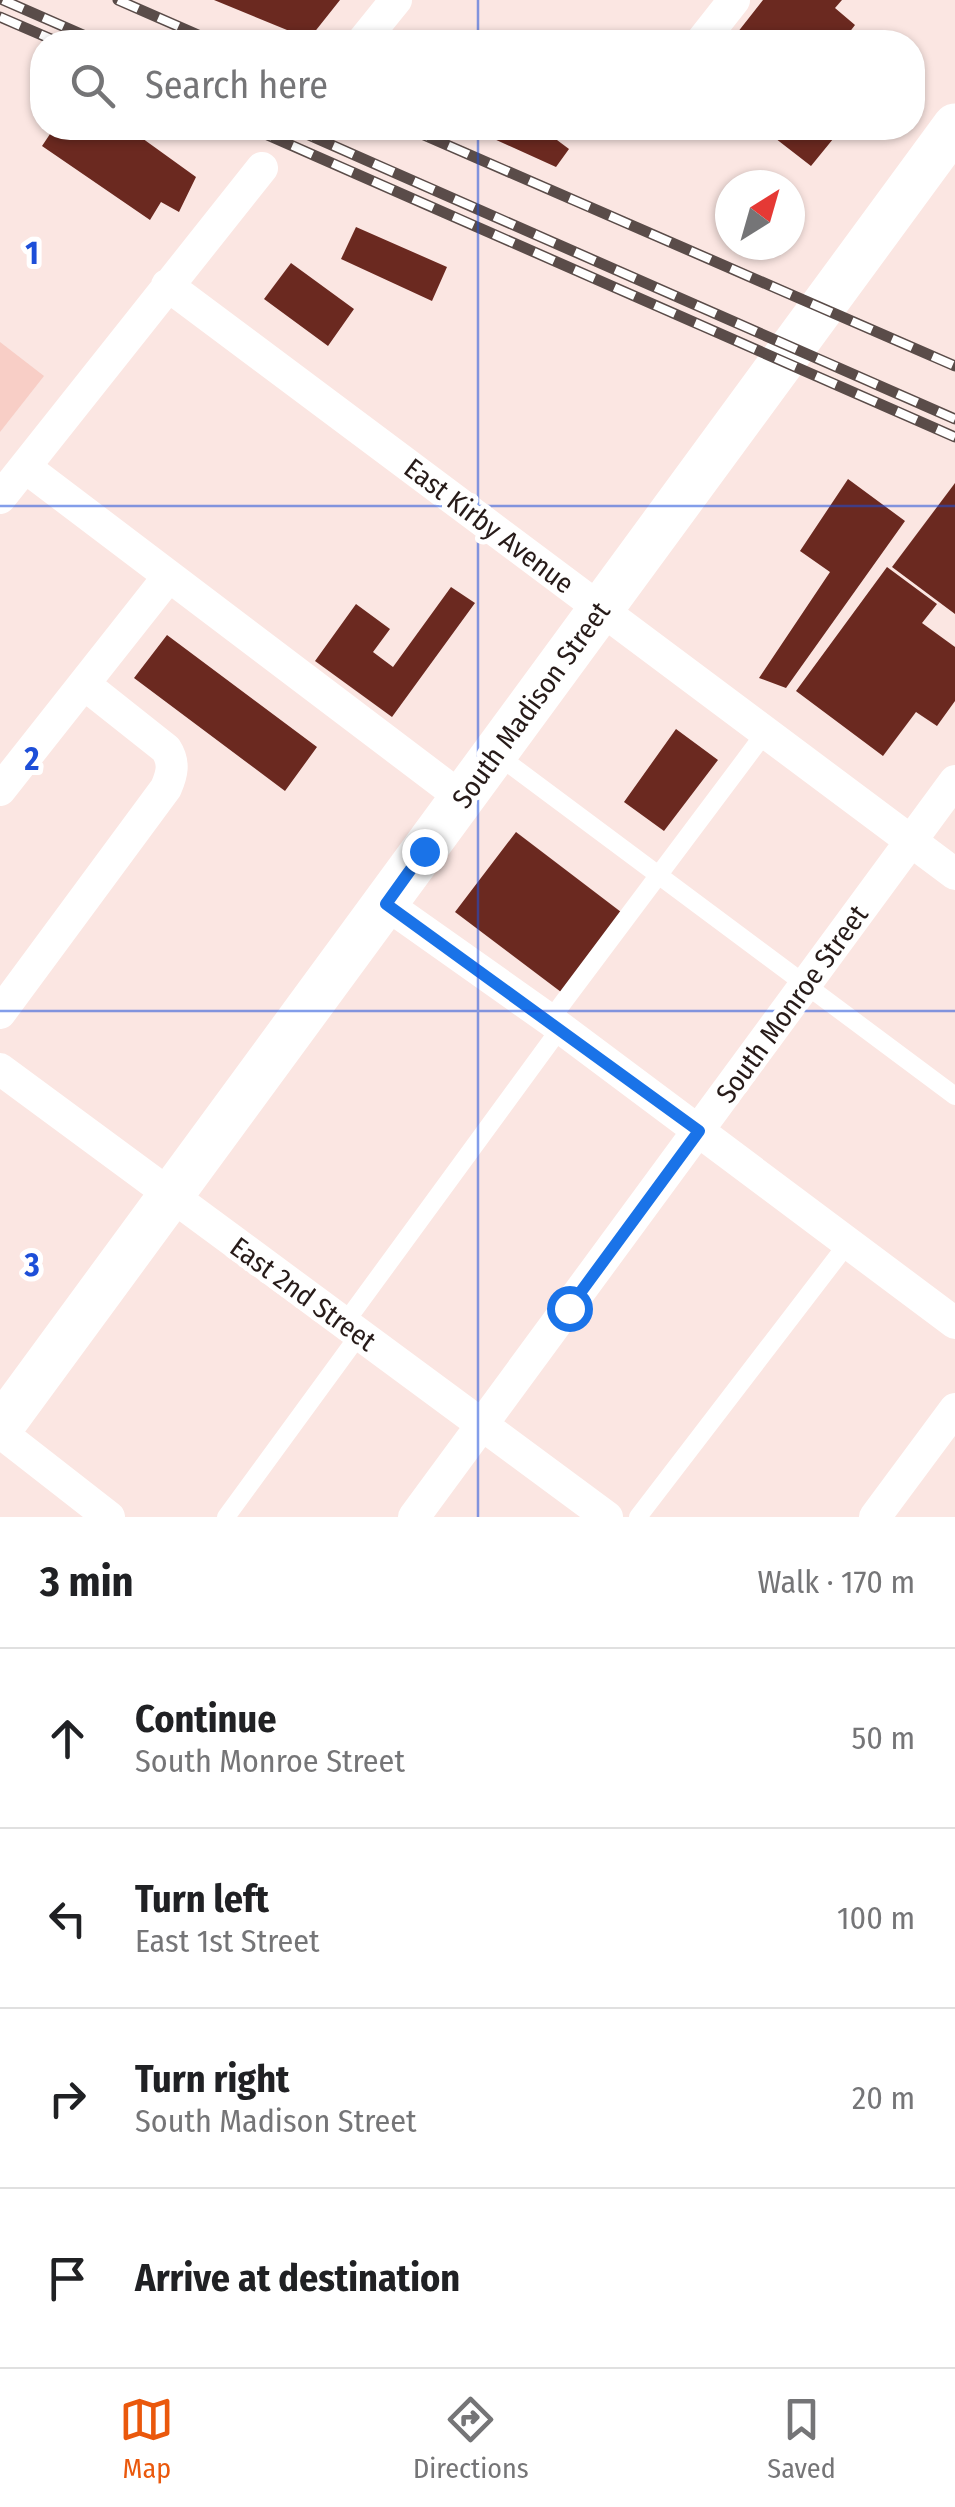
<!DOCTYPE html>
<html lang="en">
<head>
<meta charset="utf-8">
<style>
  :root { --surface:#fff; --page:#f6f6f6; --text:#202124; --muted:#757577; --line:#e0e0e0; --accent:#ea580c }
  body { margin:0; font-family:"Fira Sans Condensed",sans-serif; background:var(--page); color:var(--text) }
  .compass { position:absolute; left:715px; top:170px; width:90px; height:90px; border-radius:50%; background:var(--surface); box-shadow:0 2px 8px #0004; rotate:37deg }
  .stop { position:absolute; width:30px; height:30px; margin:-22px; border:8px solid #1a73e8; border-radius:50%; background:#fff }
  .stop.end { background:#1a73e8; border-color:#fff; box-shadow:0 2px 10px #0008 }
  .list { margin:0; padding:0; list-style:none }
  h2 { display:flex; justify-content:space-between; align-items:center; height:130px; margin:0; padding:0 40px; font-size:42px }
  h2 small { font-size:32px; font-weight:400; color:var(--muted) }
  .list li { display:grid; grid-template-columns:65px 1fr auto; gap:30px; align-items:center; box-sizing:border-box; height:180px; padding:0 40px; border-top:2px solid var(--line) }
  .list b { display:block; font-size:38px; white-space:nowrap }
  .list p { margin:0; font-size:32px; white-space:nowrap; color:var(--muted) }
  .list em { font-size:32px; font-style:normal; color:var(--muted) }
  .icon { flex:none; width:55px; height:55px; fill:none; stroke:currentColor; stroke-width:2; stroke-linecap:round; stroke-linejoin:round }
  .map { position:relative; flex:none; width:955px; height:1517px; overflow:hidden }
  .search { position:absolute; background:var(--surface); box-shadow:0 2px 8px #0004; left:30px; right:30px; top:30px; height:110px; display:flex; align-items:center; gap:25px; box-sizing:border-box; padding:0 35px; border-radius:40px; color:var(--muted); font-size:38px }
  .sheet { height:850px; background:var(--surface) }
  nav { display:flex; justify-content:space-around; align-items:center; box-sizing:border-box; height:140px; border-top:2px solid var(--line); background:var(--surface); font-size:28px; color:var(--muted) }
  nav a { display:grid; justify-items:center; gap:5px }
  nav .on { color:var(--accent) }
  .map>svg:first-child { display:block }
</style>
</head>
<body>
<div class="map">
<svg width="955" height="1517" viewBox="0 0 955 1517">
  <rect width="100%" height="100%" fill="#fbe6e2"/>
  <path fill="#f8cec6" d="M0 342 44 376 0 432Z"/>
  <path fill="#6b2920" d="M214 0H340L309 39Z
    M763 0H842L835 8 855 25 842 42H730Z
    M54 128H128L196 177 179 212 161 202 150 220 42 146Z
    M470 128H541L569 149 556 167Z
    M762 128H842L811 166Z
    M356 227 447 267 432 301 341 259Z
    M291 263 354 309 328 346 264 299Z
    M848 479 905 521 786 688 759 678 830 572 800 551Z
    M955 483V614L892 567Z
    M887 567 937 604 922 623 955 647V701L937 726 916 712 883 756 796 691Z
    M451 587 475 603 392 717 315 661 356 604 390 629 373 652 393 667Z
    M167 635 317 747 285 791 134 678Z
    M676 729 718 760 664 831 624 802Z
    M516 832 621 912 561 992 455 912Z"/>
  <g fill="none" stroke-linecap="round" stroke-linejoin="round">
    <path stroke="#fff" stroke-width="18" d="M496 754 955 1096
      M550 1020 765 733
      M344 1324 559 1030
      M226 1517 359 1335
      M638 1517 848 1243"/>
    <path stroke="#fff" stroke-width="32" d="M362 42 396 0
      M701 42 734 0
      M167 285 955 874
      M25 467 462 798
      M0 498 262 168
      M0 790 169 576
      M386 904 550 1020 955 1323
      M0 1013 166 788C172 774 175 763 166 749L84 684
      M0 1069 607 1517
      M0 1432 109 1517
      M414 1517 955 781
      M875 1517 955 1409"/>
    <path stroke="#fff" stroke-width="45" d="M0 1428 955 126"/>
    <defs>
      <path id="rail" d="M3 0 99 42
        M118 0 214 42
        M0 17 58 42
        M252 128 955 437
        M293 128 955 419
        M408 128 955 366"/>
    </defs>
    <use href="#rail" stroke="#5a4c49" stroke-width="11"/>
    <use href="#rail" stroke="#fff" stroke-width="8" stroke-dasharray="22" stroke-linecap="butt"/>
  </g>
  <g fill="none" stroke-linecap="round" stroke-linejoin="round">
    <path stroke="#1a73e8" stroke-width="12" d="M424 851 386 904 699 1131 569 1308"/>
  </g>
  <path fill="none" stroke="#1d4ed8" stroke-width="2.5" stroke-opacity="0.55" d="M478 0V42M478 128V1517M0 506H955M0 1011H955"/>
  <g text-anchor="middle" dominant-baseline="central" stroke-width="10" stroke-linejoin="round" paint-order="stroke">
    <g font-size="28" fill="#271b19" stroke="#fff">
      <text transform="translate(489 526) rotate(37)">East Kirby Avenue</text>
      <text transform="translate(531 705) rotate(-54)">South Madison Street</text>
      <text transform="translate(792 1004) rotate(-54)">South Monroe Street</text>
      <text transform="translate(303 1294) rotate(36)">East 2nd Street</text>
    </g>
  </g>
  <g font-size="32" text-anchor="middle" font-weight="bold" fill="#1d4ed8" stroke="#fff" stroke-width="10" stroke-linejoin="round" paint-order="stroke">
    <text x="32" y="264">1</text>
    <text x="32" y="770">2</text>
    <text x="32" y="1276">3</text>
  </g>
</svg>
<svg class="compass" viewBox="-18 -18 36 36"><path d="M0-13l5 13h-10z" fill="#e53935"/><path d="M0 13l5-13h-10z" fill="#757577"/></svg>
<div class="stop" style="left:569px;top:1308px"></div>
<div class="stop end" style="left:424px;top:851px"></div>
<div class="search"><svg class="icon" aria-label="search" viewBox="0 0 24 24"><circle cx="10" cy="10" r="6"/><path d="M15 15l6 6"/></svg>Search here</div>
</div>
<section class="sheet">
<h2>3 min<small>Walk · 170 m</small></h2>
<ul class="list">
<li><svg class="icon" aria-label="ahead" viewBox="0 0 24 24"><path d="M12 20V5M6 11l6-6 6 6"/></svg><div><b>Continue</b><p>South Monroe Street</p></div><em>50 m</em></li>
<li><svg class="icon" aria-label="left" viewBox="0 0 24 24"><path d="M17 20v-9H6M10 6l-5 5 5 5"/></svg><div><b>Turn left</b><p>East 1st Street</p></div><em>100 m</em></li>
<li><svg class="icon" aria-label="right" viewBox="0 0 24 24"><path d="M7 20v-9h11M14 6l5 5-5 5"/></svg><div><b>Turn right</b><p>South Madison Street</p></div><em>20 m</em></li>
<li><svg class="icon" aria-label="arrive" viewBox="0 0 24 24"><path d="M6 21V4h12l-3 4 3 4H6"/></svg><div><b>Arrive at destination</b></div></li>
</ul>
</section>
<nav>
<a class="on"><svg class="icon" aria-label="map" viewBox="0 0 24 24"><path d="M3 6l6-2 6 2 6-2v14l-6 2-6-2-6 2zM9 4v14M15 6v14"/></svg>Map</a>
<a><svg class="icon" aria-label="directions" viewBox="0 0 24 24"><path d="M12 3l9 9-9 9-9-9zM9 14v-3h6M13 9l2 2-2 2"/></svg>Directions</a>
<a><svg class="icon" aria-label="saved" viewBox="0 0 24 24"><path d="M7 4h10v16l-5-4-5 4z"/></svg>Saved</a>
</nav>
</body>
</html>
